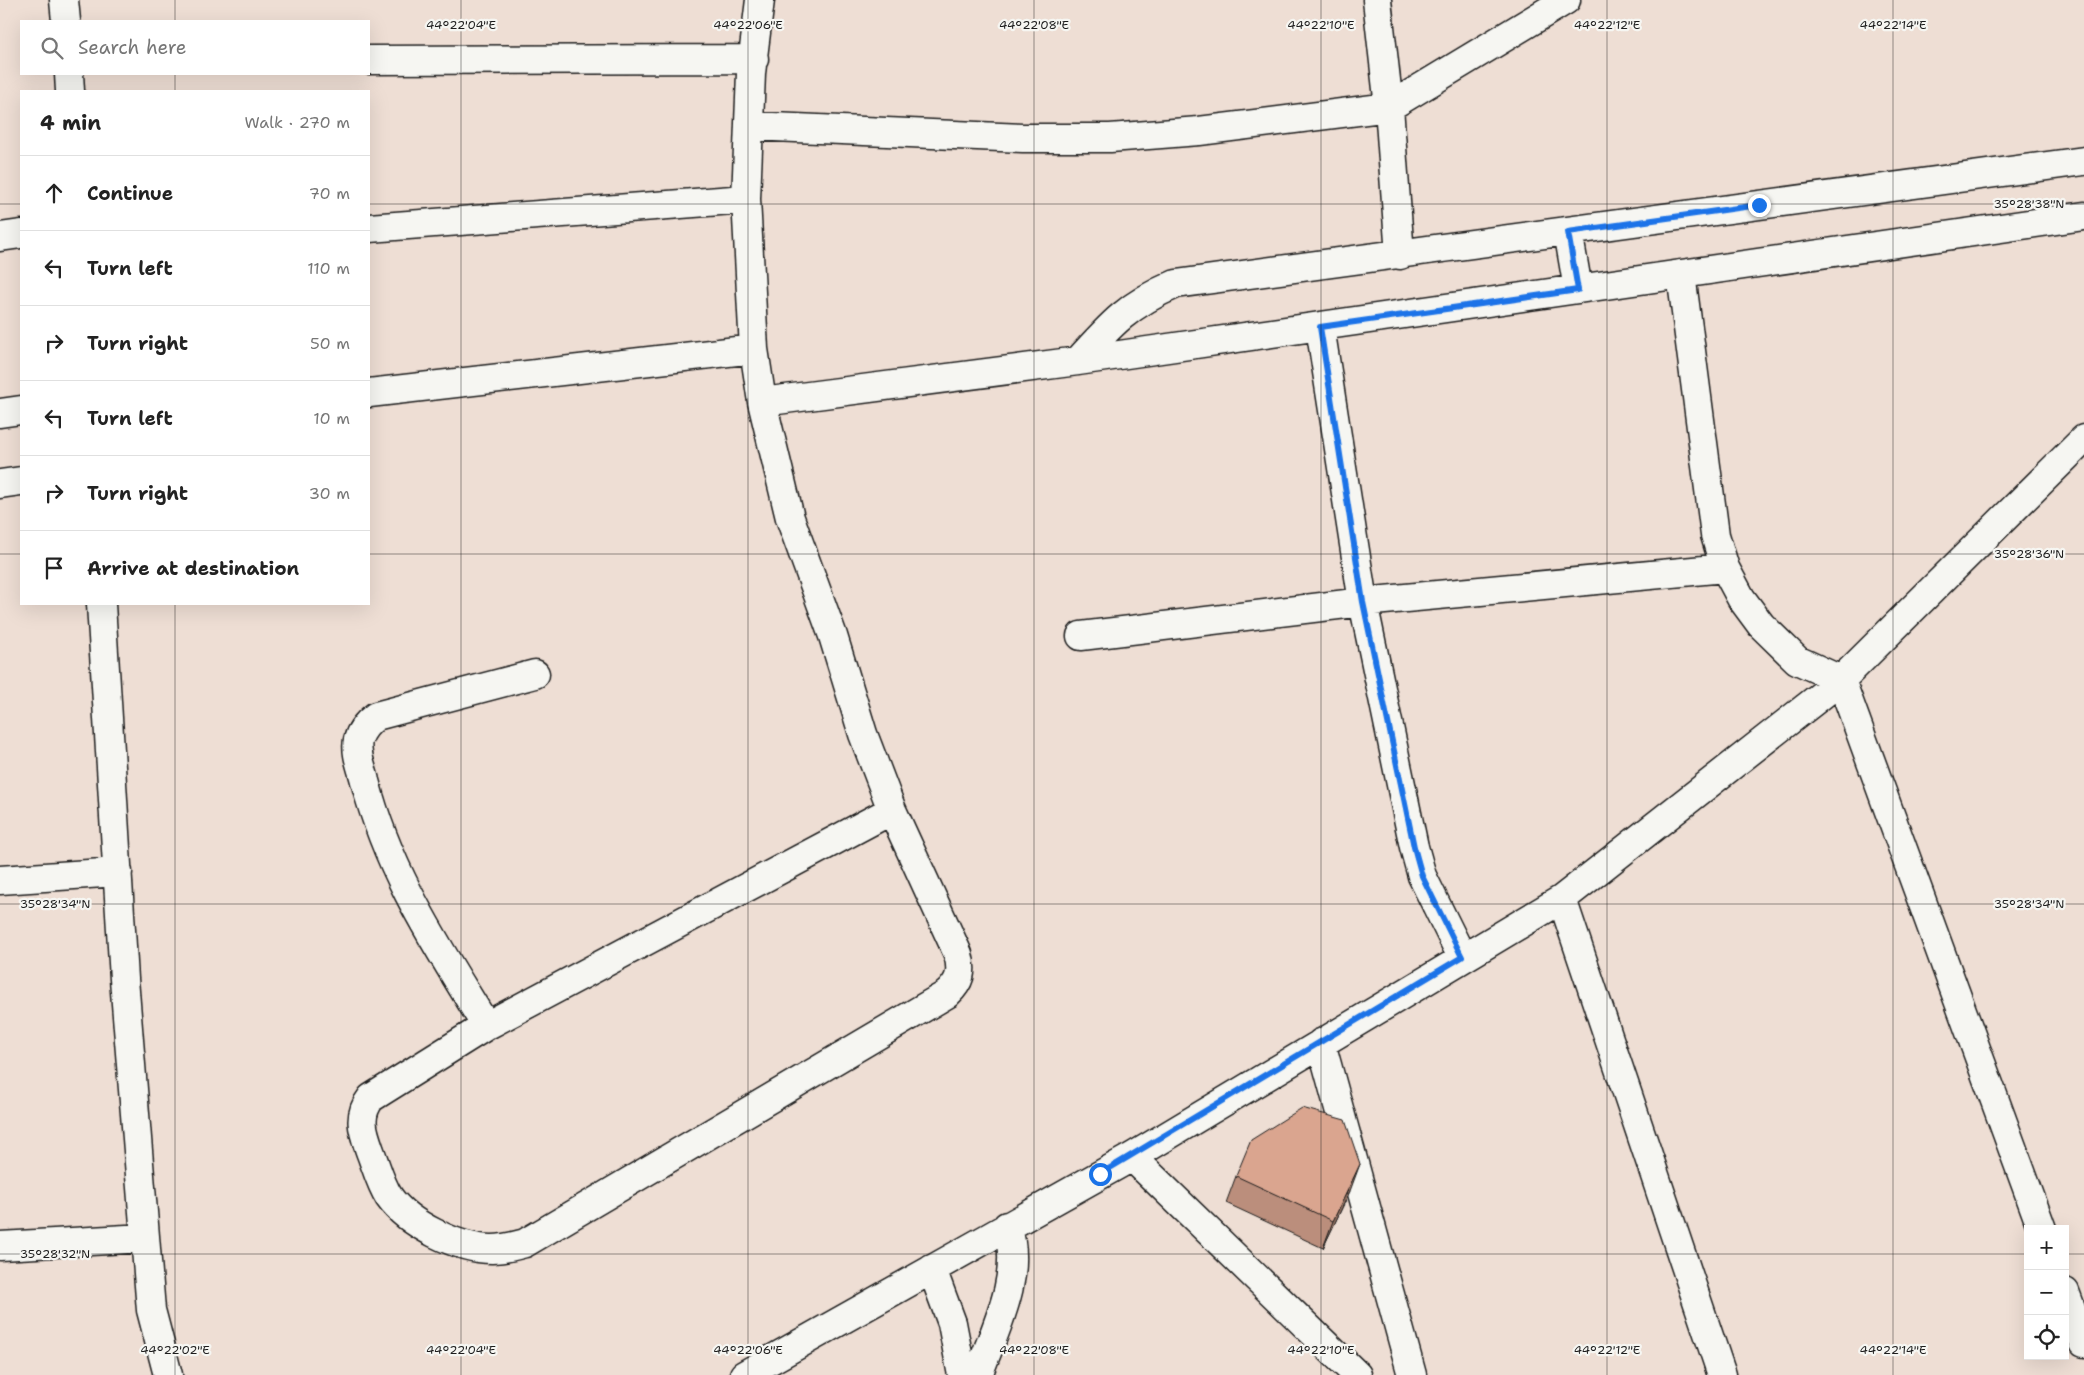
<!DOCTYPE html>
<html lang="en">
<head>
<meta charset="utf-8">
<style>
  :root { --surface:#fff; --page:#f6f6f6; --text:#222; --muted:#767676; --line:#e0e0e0 }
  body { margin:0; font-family:"Shantell Sans",sans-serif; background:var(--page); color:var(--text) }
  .controls { position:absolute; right:15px; bottom:15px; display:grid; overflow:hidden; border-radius:0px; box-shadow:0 5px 20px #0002 }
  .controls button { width:45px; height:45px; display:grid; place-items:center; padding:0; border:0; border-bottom:1px solid var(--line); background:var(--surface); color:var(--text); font:25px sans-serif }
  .stop { position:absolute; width:15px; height:15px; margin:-11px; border:4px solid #1a73e8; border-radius:50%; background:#fff }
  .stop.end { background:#1a73e8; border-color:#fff; box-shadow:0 1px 5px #0008 }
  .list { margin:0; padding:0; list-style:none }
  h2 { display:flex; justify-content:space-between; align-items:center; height:65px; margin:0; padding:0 20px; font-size:21px }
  h2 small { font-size:16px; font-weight:400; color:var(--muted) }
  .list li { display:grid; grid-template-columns:32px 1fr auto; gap:15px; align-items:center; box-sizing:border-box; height:75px; padding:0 20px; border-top:1px solid var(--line) }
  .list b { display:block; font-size:19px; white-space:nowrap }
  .list em { font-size:16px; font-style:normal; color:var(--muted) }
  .icon { flex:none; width:28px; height:28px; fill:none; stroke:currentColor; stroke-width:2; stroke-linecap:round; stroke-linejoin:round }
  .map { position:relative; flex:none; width:2084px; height:1375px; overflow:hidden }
  .search { position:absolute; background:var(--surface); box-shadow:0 5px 20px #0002; left:20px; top:20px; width:350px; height:55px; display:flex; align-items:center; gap:12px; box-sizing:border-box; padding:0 18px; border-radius:0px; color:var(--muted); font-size:19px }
  .panel { position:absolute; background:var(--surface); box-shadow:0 5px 20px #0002; left:20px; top:90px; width:350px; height:515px; border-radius:0px }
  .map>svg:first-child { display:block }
</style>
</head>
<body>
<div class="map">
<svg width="2084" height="1375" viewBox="0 0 2084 1375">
  <rect width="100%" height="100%" fill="#eeded4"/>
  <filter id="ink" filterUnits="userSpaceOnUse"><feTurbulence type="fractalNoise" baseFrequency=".02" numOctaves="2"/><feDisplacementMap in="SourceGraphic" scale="10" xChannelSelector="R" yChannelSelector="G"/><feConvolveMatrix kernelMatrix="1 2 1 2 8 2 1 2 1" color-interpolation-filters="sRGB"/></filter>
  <g filter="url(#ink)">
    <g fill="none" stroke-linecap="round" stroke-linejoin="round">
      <defs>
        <path id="minor" d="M64 0 66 21
          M760 0 751 73 746 199 754 349 762 402 790 518 833 636 863 734 892 810 958 954C963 972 960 982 947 994L525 1243C514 1246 504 1249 492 1249 458 1249 408 1224 389 1197 380 1183 376 1166 370 1151 363 1131 357 1116 371 1098L486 1026 892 810
          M1377 0 1389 107 1400 255
          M369 60 754 59
          M69 74 70 91
          M749 126 1023 138H1110L1199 131 1389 107 1566 0
          M369 228 746 199
          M1568 231 1578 289
          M0 237 21 234
          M1681 274 1715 535 1725 568 1741 598 1761 625 1797 660 1841 680 2042 1229
          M1320 327 1363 602 1414 847 1422 876 1462 957
          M1078 361C1111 324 1129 304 1176 284L2084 161
          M369 393 754 349
          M762 402 1078 361 2084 216
          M0 413 21 410
          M0 484 21 481
          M101 604 124 979 151 1310 168 1375
          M1081 636 1363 602 1725 568
          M0 880 118 872
          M1562 899 1722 1375
          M486 1026C437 945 389 874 365 781 362 768 355 753 358 740 361 729 368 722 376 716L535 674
          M1321 1043 1412 1375
          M1132 1157 1357 1375
          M0 1246 145 1238
          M932 1269 952 1323 962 1375
          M2065 1292 2084 1343
          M744 1375 1132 1157 1562 899 1841 680 2084 439
          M978 1375C995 1329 1024 1275 1007 1226"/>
      </defs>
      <use href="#minor" stroke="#1c1c1c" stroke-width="31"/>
      <use href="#minor" stroke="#f6f6f2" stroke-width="28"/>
    </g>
    <path fill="#bb8e7b" stroke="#1c1c1c" d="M1236 1176 1350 1191 1323 1248 1226 1203Z"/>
    <path fill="#997464" stroke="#1c1c1c" d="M1360 1164 1350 1191 1323 1248 1333 1221Z"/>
    <path fill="#daa58f" stroke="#1c1c1c" d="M1302 1108 1345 1120 1360 1164 1333 1221 1236 1176 1251 1140Z"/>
  </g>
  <g fill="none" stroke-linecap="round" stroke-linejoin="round" filter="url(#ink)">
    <path stroke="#1a73e8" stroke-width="6" d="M1100 1174 1462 957 1422 876 1414 847 1363 602 1320 327 1578 290 1568 232 1759 205"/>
  </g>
  <path fill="none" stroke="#1c1c1c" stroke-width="1" stroke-opacity="0.45" d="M175 0V21M461 0V1375M748 0V1375M1034 0V1375M1321 0V1375M1607 0V1375M1893 0V1375M175 74V91M0 204H21M369 204H2084M0 554H21M369 554H2084M175 604V1375M0 904H2084M0 1254H2028M2065 1254H2084"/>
  <g font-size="12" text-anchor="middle" fill="#1c1c1c" stroke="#f6f6f2" stroke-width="4.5" stroke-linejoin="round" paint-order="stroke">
    <text x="461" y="29">44°22'04"E</text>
    <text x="748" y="29">44°22'06"E</text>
    <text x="1034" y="29">44°22'08"E</text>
    <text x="1321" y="29">44°22'10"E</text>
    <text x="1607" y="29">44°22'12"E</text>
    <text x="1893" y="29">44°22'14"E</text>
    <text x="2029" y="208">35°28'38"N</text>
    <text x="2029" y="558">35°28'36"N</text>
    <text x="55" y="908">35°28'34"N</text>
    <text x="2029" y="908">35°28'34"N</text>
    <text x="55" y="1258">35°28'32"N</text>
    <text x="175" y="1354">44°22'02"E</text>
    <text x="461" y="1354">44°22'04"E</text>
    <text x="748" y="1354">44°22'06"E</text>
    <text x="1034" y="1354">44°22'08"E</text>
    <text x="1321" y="1354">44°22'10"E</text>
    <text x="1607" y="1354">44°22'12"E</text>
    <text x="1893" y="1354">44°22'14"E</text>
  </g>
</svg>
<div class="controls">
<button>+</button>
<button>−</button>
<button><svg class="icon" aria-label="locate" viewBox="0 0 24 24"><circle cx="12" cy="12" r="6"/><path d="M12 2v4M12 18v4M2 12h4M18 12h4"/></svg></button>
</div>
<div class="stop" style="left:1100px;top:1174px"></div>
<div class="stop end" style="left:1759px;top:205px"></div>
<div class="search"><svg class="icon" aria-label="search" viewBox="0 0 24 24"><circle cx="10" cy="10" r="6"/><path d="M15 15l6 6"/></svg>Search here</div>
<section class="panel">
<h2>4 min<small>Walk · 270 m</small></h2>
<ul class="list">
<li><svg class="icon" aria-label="ahead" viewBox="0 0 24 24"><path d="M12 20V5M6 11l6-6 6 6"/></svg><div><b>Continue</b></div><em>70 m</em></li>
<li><svg class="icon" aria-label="left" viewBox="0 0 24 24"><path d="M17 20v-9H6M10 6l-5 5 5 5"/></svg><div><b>Turn left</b></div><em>110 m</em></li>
<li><svg class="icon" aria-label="right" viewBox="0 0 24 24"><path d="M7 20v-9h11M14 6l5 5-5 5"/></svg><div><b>Turn right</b></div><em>50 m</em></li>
<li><svg class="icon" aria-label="left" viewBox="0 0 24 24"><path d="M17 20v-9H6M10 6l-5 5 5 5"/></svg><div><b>Turn left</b></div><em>10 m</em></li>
<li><svg class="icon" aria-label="right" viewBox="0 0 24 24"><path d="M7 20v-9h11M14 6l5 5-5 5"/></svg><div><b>Turn right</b></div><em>30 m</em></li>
<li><svg class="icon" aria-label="arrive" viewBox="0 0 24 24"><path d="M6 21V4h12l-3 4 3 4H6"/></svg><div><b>Arrive at destination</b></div></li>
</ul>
</section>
</div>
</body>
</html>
